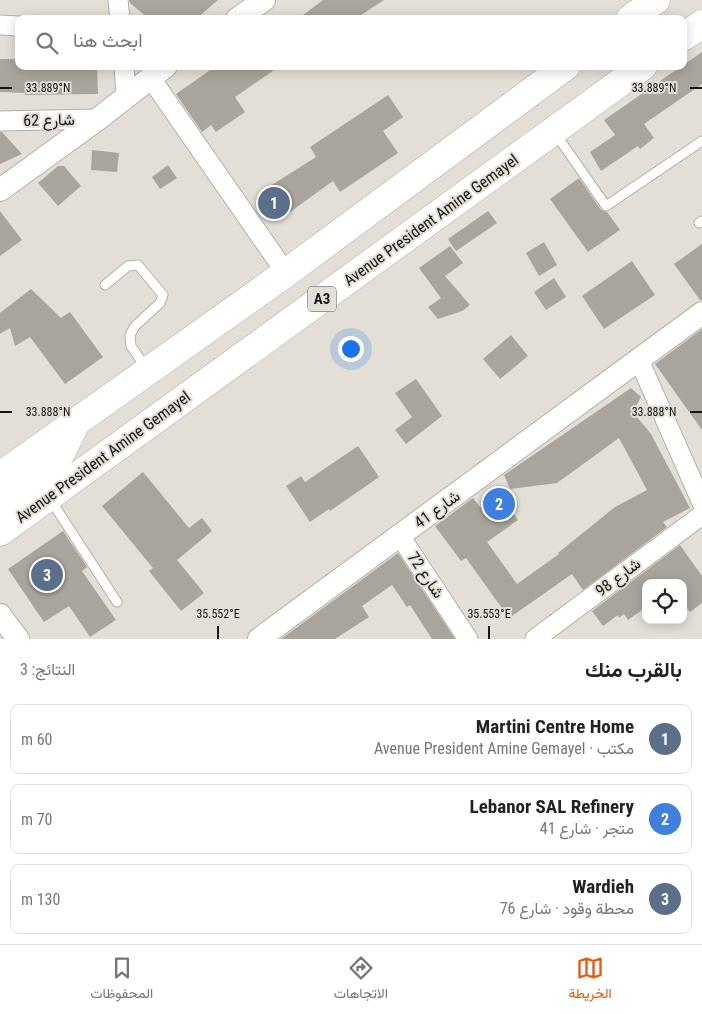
<!DOCTYPE html>
<html lang="ar">
<head>
<meta charset="utf-8">
<style>
  :root { --surface:#fff; --page:#f2f2f2; --text:#222; --muted:#767676; --line:#e0e0e0; --accent:#ea580c }
  body { margin:0; font-family:"Roboto Condensed",Vazirmatn,sans-serif; background:var(--page); color:var(--text); direction:rtl }
  .controls { position:absolute; right:15px; bottom:15px; display:grid; overflow:hidden; border-radius:10px; box-shadow:0 2px 12px #0003 }
  .controls button { width:45px; height:45px; display:grid; place-items:center; padding:0; border:0; border-bottom:1px solid var(--line); background:var(--surface); color:var(--text); font:25px sans-serif }
  .you { position:absolute; left:350px; top:348px; width:18px; height:18px; margin:-12px; border:4px solid #fff; border-radius:50%; background:#1a73e8; box-shadow:0 0 0 8px #1a73e833 }
  .badge { display:grid; place-items:center; width:32px; height:32px; border-radius:50%; background:var(--accent); color:#fff; font-size:16px; font-weight:700 }
  .pin { position:absolute; translate:-50% -50%; border:2px solid #fff; box-shadow:0 1px 5px #0006 }
  .list { margin:0; padding:0; list-style:none }
  h2 { display:flex; justify-content:space-between; align-items:center; height:65px; margin:0; padding:0 20px; font-size:21px }
  h2 small { font-size:16px; font-weight:400; color:var(--muted) }
  .list li { display:grid; grid-template-columns:32px 1fr auto; gap:15px; align-items:center; box-sizing:border-box; height:70px; margin:0 10px 10px; padding:0 10px; border:1px solid var(--line); border-radius:10px }
  .list b { display:block; font-size:19px; white-space:nowrap }
  .list p { margin:0; font-size:16px; white-space:nowrap; color:var(--muted) }
  .list em { font-size:16px; font-style:normal; color:var(--muted) }
  .icon { flex:none; width:28px; height:28px; fill:none; stroke:currentColor; stroke-width:2; stroke-linecap:round; stroke-linejoin:round }
  .map { position:relative; flex:none; width:702px; height:639px; overflow:hidden; direction:ltr }
  .search { position:absolute; background:var(--surface); box-shadow:0 2px 12px #0003; left:15px; right:15px; top:15px; height:55px; display:flex; align-items:center; gap:12px; box-sizing:border-box; padding:0 18px; border-radius:10px; color:var(--muted); font-size:19px }
  .sheet { height:305px; background:var(--surface) }
  nav { display:flex; justify-content:space-around; align-items:center; box-sizing:border-box; height:70px; border-top:1px solid var(--line); background:var(--surface); font-size:14px; color:var(--muted) }
  nav a { display:grid; justify-items:center; gap:2px }
  nav .on { color:var(--accent) }
  .map>svg:first-child { display:block }
</style>
</head>
<body>
<div class="map">
<svg width="702" height="639" viewBox="0 0 702 639">
  <rect width="100%" height="100%" fill="#e3dfd7"/>
  <path fill="#a9a59d" d="M129 0H218L196 19H149L130 3Z
    M323 0H384L355 19H298Z
    M702 52V84L644 124 654 138 640 149 638 146 601 171 590 152 615 135 604 120Z
    M0 59H19V66H97L98 94 25 95V93L0 92Z
    M216 66H280L235 97 245 112 216 132 211 125 202 132 176 94Z
    M388 95 403 117 383 131 398 153 340 192 333 181 286 215 267 188 316 157 310 147Z
    M0 132H2L22 154 0 164Z
    M92 150 119 153 117 172 91 170Z
    M168 165 177 178 160 189 152 177Z
    M58 166H64L81 186 58 206 38 183Z
    M579 178 601 210 607 212 620 230 588 252 550 199Z
    M0 211 22 240 0 256Z
    M488 211 497 223 456 251 448 239Z
    M544 242 557 265 539 276 526 253Z
    M702 244V300H700L674 264Z
    M450 246 463 263 445 276 470 305 462 311 438 319 428 307 441 298 419 268Z
    M632 261 655 295 604 329 582 296Z
    M554 278 566 297 546 310 534 292Z
    M31 289 61 318 70 312 103 357 65 384 30 337 15 346 10 328 0 334V313Z
    M702 329V430L655 364Z
    M511 335 528 356 500 379 483 359Z
    M416 379 442 416 406 444 395 430 412 417 395 393Z
    M631 388 641 397 633 412 651 434 690 508 663 522 667 527 583 590 572 574 512 616 507 609 504 611 466 558 461 561 435 526 473 498 480 507 498 493 518 520 487 542 517 584 559 554 558 553 615 507 647 490 619 438 557 483 510 489 504 475Z
    M358 446 379 477 330 511 329 509 310 522 286 486 301 476 305 482Z
    M143 472 189 528 202 518 212 531 177 560 204 593 181 611 149 571 153 568 102 506Z
    M63 531 87 567 82 571 116 620 90 637 69 606 44 622 8 569Z
    M680 545 702 576V603L690 612 683 603V583H646V607L628 620 624 614 619 618 618 615 603 626 592 611Z
    M398 553 455 639H432L410 605 407 607 392 585 362 606 369 617 335 639H281Z"/>
  <g fill="none" stroke-linecap="round" stroke-linejoin="round">
    <defs>
      <path id="service" d="M555 133 606 206 702 141
        M699 223 702 221
        M105 285 128 266 138 265 163 295 160 303 135 326 130 335 131 346 146 368
        M50 499 117 602"/>
      <path id="minor" d="M118 0 120 19
        M0 25 19 26
        M124 66 126 96
        M150 77 286 273
        M0 121 98 119
        M639 360 702 503
        M400 536 468 639
        M535 639 702 515"/>
      <path id="tertiary" d="M237 19 264 0
        M0 190 98 119 166 66
        M0 615 18 639
        M259 639 702 313"/>
      <path id="trunk" d="M630 19 656 0
        M683 37 702 24
        M0 476 286 273 566 66
        M0 505 55 462 61 453 73 429
        M0 532 643 66"/>
    </defs>
    <use href="#service" stroke="#b4b0a7" stroke-width="11"/>
    <use href="#minor" stroke="#b4b0a7" stroke-width="21"/>
    <use href="#tertiary" stroke="#b4b0a7" stroke-width="24"/>
    <use href="#trunk" stroke="#b4b0a7" stroke-width="29"/>
    <use href="#service" stroke="#fff" stroke-width="9"/>
    <use href="#minor" stroke="#fff" stroke-width="19"/>
    <use href="#tertiary" stroke="#fff" stroke-width="22"/>
    <use href="#trunk" stroke="#fff" stroke-width="28"/>
  </g>
  <path fill="none" stroke="#181613" stroke-width="2" d="M0 88H12M690 88H702M0 412H12M690 412H702M218 626V639M489 626V639"/>
  <g text-anchor="middle" dominant-baseline="central" stroke-width="4" stroke-linejoin="round" paint-order="stroke">
    <rect fill="#e3dfd7" stroke="#55524e" stroke-width="1" x="308" y="286.5" width="28" height="25" rx="4"/>
    <g font-size="15" font-weight="bold" fill="#181613">
      <text x="322" y="299">A3</text>
    </g>
    <g font-size="16" fill="#181613" stroke="#e3dfd7">
      <text transform="translate(49 120) rotate(-1)">شارع 62</text>
      <text transform="translate(431 220) rotate(-36)">Avenue President Amine Gemayel</text>
      <text transform="translate(103 457) rotate(-36)">Avenue President Amine Gemayel</text>
      <text transform="translate(437 509) rotate(-36)">شارع 41</text>
      <text transform="translate(426 575) rotate(56)">شارع 72</text>
      <text transform="translate(618 577) rotate(-37)">شارع 98</text>
    </g>
  </g>
  <g font-size="12" text-anchor="middle" fill="#181613" stroke="#e3dfd7" stroke-width="4" stroke-linejoin="round" paint-order="stroke">
    <text x="48" y="92">33.889°N</text>
    <text x="654" y="92">33.889°N</text>
    <text x="48" y="416">33.888°N</text>
    <text x="654" y="416">33.888°N</text>
    <text x="218" y="618">35.552°E</text>
    <text x="489" y="618">35.553°E</text>
  </g>
</svg>
<div class="controls">
<button><svg class="icon" aria-label="locate" viewBox="0 0 24 24"><circle cx="12" cy="12" r="6"/><path d="M12 2v4M12 18v4M2 12h4M18 12h4"/></svg></button>
</div>
<div class="you"></div>
<div class="pin badge" style="left:274px;top:203px;background:#5c6f8a">1</div>
<div class="pin badge" style="left:499px;top:504px;background:#3f7fe0">2</div>
<div class="pin badge" style="left:47px;top:575px;background:#5c6f8a">3</div>
<div class="search"><svg class="icon" aria-label="search" viewBox="0 0 24 24"><circle cx="10" cy="10" r="6"/><path d="M15 15l6 6"/></svg>ابحث هنا</div>
</div>
<section class="sheet">
<h2>بالقرب منك<small>النتائج: 3</small></h2>
<ul class="list">
<li><span class="badge" style="background:#5c6f8a">1</span><div><b>Martini Centre Home</b><p>مكتب · Avenue President Amine Gemayel</p></div><em>60 m</em></li>
<li><span class="badge" style="background:#3f7fe0">2</span><div><b>Lebanor SAL Refinery</b><p>متجر · شارع 41</p></div><em>70 m</em></li>
<li><span class="badge" style="background:#5c6f8a">3</span><div><b>Wardieh</b><p>محطة وقود · شارع 76</p></div><em>130 m</em></li>
</ul>
</section>
<nav>
<a class="on"><svg class="icon" aria-label="map" viewBox="0 0 24 24"><path d="M3 6l6-2 6 2 6-2v14l-6 2-6-2-6 2zM9 4v14M15 6v14"/></svg>الخريطة</a>
<a><svg class="icon" aria-label="directions" viewBox="0 0 24 24"><path d="M12 3l9 9-9 9-9-9zM9 14v-3h6M13 9l2 2-2 2"/></svg>الاتجاهات</a>
<a><svg class="icon" aria-label="saved" viewBox="0 0 24 24"><path d="M7 4h10v16l-5-4-5 4z"/></svg>المحفوظات</a>
</nav>
</body>
</html>
